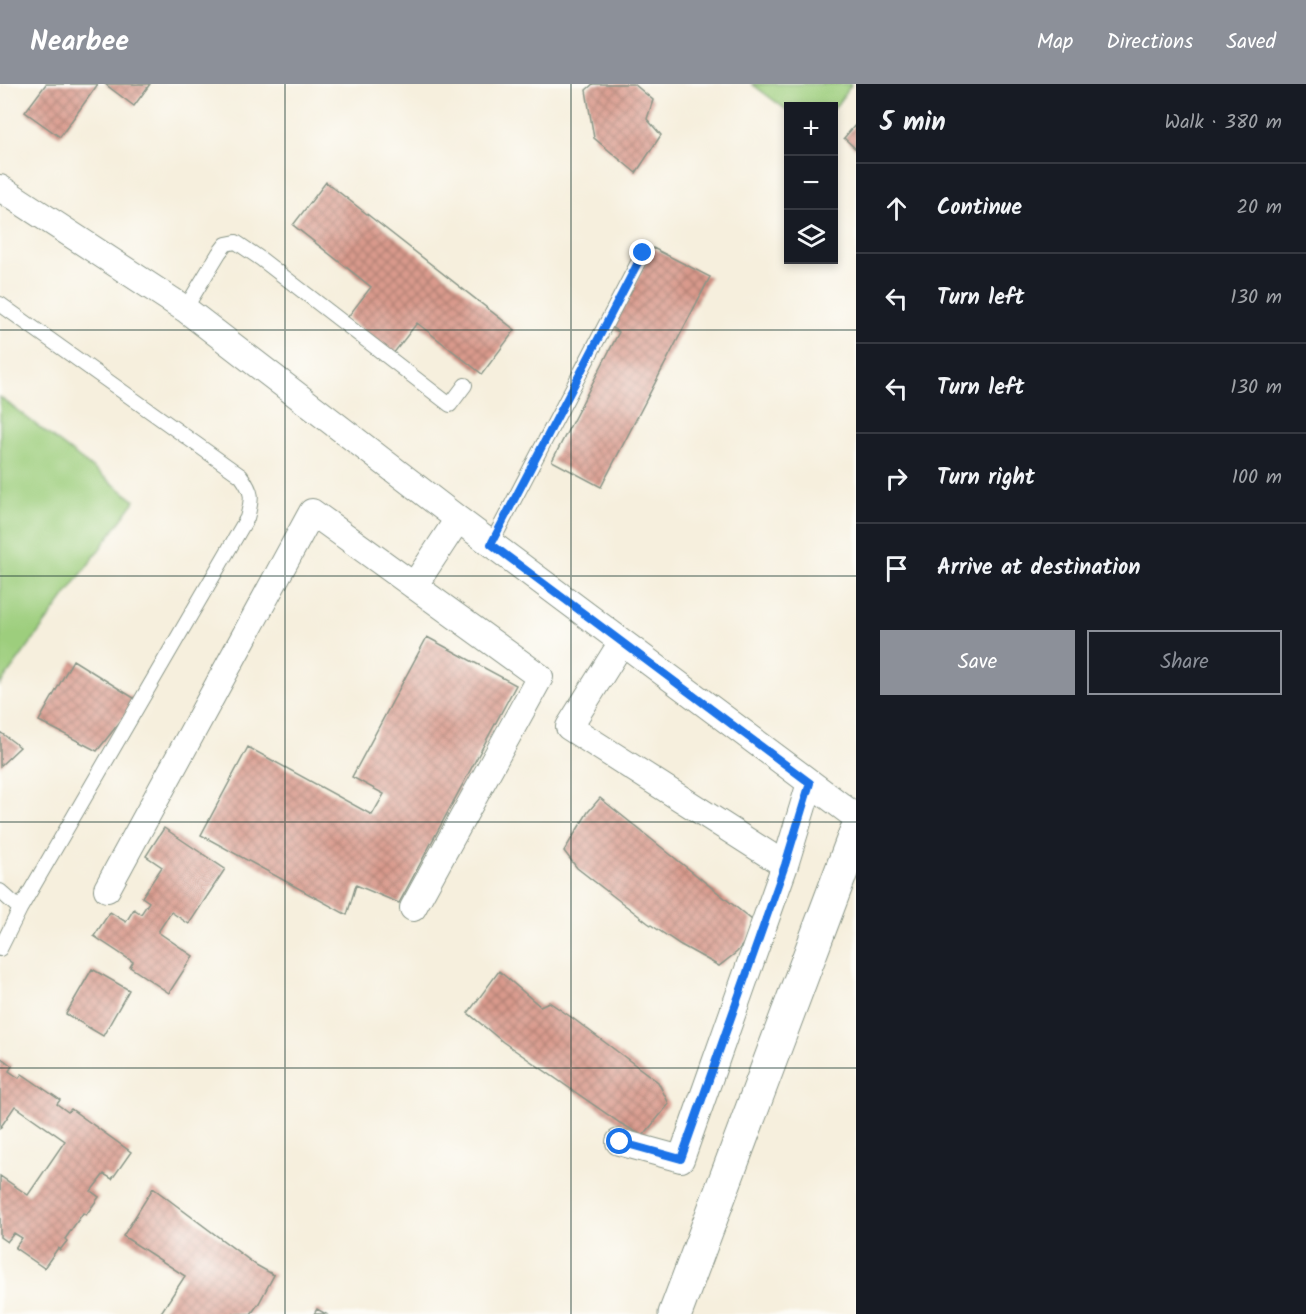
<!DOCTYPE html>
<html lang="en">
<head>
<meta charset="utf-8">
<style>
  :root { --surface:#171b24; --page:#242831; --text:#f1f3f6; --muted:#9ea1a6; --line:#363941; --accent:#8c9099 }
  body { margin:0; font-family:Kalam,sans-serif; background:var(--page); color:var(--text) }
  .controls { position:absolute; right:18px; top:18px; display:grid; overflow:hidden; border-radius:0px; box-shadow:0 3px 9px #0003 }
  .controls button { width:54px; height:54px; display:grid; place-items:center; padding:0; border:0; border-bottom:2px solid var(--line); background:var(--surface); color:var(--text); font:30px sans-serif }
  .stop { position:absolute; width:18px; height:18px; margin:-14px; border:4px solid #1a73e8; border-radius:50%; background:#fff }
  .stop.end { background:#1a73e8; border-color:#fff; box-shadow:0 2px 6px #0008 }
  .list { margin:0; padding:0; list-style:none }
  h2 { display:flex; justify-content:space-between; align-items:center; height:78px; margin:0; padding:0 24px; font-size:26px }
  h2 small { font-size:20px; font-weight:400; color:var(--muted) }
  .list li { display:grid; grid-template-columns:39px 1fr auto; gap:18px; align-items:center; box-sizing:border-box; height:90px; padding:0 24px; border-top:2px solid var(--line) }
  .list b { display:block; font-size:22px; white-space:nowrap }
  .list em { font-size:20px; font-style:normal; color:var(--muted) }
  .actions { display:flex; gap:12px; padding:18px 24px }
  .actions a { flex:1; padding:14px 0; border:2px solid var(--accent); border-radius:0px; text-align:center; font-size:21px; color:var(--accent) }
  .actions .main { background:var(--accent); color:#fff }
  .icon { flex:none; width:33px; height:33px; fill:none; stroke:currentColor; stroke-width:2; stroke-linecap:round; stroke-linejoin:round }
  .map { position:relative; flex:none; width:856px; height:1230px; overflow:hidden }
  header { display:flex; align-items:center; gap:36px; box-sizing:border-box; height:84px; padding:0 30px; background:var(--accent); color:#fff }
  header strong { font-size:28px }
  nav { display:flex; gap:33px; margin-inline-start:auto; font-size:21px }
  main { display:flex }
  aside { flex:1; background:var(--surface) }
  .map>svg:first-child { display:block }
</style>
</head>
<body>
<header>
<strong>Nearbee</strong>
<nav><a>Map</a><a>Directions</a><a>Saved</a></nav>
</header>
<main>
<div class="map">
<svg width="856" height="1230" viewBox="0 0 856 1230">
  <defs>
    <pattern id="building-cross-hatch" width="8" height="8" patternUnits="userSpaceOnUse" patternTransform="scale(1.5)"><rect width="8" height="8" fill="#d99a8c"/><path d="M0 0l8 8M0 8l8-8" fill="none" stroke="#af7f73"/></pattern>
  </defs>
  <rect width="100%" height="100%" fill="#fdfcf7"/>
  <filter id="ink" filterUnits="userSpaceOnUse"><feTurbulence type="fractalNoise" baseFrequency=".0167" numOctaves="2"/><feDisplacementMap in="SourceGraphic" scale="12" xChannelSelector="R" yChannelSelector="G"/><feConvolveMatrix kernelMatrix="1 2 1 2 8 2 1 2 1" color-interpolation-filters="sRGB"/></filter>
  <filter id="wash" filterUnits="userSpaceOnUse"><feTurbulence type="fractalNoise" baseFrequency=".008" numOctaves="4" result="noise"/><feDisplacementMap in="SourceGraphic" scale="24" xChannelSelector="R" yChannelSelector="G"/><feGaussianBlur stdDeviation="1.35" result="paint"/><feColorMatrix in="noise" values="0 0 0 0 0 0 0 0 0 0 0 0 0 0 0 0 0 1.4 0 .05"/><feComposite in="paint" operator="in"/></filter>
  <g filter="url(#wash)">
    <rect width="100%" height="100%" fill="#f6efdd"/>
    <path fill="#9dce7d" stroke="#5e8658" stroke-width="1.5" d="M752 0H850L851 1 834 25V22H788V27Z
      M0 313 135 417 0 601Z"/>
    <g id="blocks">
      <path fill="url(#building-cross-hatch)" d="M46 0H98L60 53 25 28Z
        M105 0H150L134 22Z
        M593 0H634L653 16 647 35 661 51 636 89 594 54 586 6Z
        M856 40V65L844 54Z
        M326 98 515 246 482 290 417 239 393 270 347 234 371 203 293 141Z
        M653 164 710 193 601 403 552 377 619 248 612 244Z
        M427 553 516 601 399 819 356 801 347 831 201 751 248 663 372 731 384 710 352 693Z
        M73 576 137 616 97 667 39 637Z
        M0 648 20 663 0 682Z
        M600 714 752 836 747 855 737 868 719 882 681 861 648 839 577 784 564 767 588 728Z
        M164 744 225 785 189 840 171 828 158 848 193 872 169 909 130 883 133 878 94 852 110 828 126 838 134 825 141 830 149 818 142 813 162 783 146 772Z
        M92 885 129 906 103 952 66 930Z
        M499 887 540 922 549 918 571 933 658 998 669 1020 643 1052 620 1039 503 958 468 929Z
        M0 973 12 982 9 987 19 994 22 990 60 1016 57 1020 68 1028 71 1025 131 1068 112 1095 104 1090 91 1107 99 1113 86 1131 83 1129 65 1155 67 1157 60 1166 58 1164 44 1184 15 1164 22 1154 14 1149 7 1158 0 1153V1092L28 1111 65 1057 15 1022 0 1044Z
        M153 1104 256 1181 274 1191 259 1219 251 1230H160L185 1192 123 1152Z
        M317 1225 326 1230H314Z"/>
    </g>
  </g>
  <g filter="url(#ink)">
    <use href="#blocks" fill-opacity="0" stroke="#8a9688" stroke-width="1.5"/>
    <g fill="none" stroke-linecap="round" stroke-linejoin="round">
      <defs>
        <path id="lane" d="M0 220 241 392C254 410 252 414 247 434L20 825 0 865
          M185 225 219 169 226 160 236 158 261 175 450 321 465 301
          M491 460 643 169
          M0 807 20 825"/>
        <path id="street" d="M0 104 185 225 458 435 856 733
          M414 502 458 435
          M622 558 569 643 785 781
          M107 805 312 428 540 593 413 824
          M619 1058 681 1075 785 781 810 699"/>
        <path id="secondary" d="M675 1230 856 748"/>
      </defs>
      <use href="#lane" stroke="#8a9688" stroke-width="16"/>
      <use href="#street" stroke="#8a9688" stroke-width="28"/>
      <use href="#secondary" stroke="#8a9688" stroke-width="35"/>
      <use href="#lane" stroke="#fff" stroke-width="14"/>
      <use href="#street" stroke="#fff" stroke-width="26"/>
      <use href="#secondary" stroke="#fff" stroke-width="33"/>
    </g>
  </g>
  <g fill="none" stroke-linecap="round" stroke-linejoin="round" filter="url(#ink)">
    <path stroke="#1a73e8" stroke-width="8" d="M620 1058 681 1075 785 781 810 699 491 460 643 169"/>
  </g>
  <path fill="none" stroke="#1f3d34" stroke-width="1.5" stroke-opacity="0.55" d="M285 0V1230M571 0V1230M0 246H856M0 492H856M0 738H856M0 984H856"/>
</svg>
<div class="controls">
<button>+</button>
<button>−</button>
<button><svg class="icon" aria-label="layers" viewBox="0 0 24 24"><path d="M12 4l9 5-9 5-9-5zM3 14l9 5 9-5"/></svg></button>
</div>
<div class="stop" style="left:620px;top:1058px"></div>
<div class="stop end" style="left:643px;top:169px"></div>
</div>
<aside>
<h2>5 min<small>Walk · 380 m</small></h2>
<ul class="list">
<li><svg class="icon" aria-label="ahead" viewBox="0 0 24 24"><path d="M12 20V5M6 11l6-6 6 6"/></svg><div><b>Continue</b></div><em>20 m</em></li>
<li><svg class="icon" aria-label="left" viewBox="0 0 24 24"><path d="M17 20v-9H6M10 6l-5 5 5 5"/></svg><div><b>Turn left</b></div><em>130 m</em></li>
<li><svg class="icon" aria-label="left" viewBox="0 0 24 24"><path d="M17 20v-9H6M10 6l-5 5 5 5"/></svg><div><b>Turn left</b></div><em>130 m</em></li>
<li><svg class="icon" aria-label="right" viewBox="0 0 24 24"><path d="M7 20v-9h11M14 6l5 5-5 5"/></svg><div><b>Turn right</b></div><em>100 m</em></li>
<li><svg class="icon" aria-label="arrive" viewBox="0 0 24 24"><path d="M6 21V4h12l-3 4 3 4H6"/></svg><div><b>Arrive at destination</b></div></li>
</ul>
<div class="actions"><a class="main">Save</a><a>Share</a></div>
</aside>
</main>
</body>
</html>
